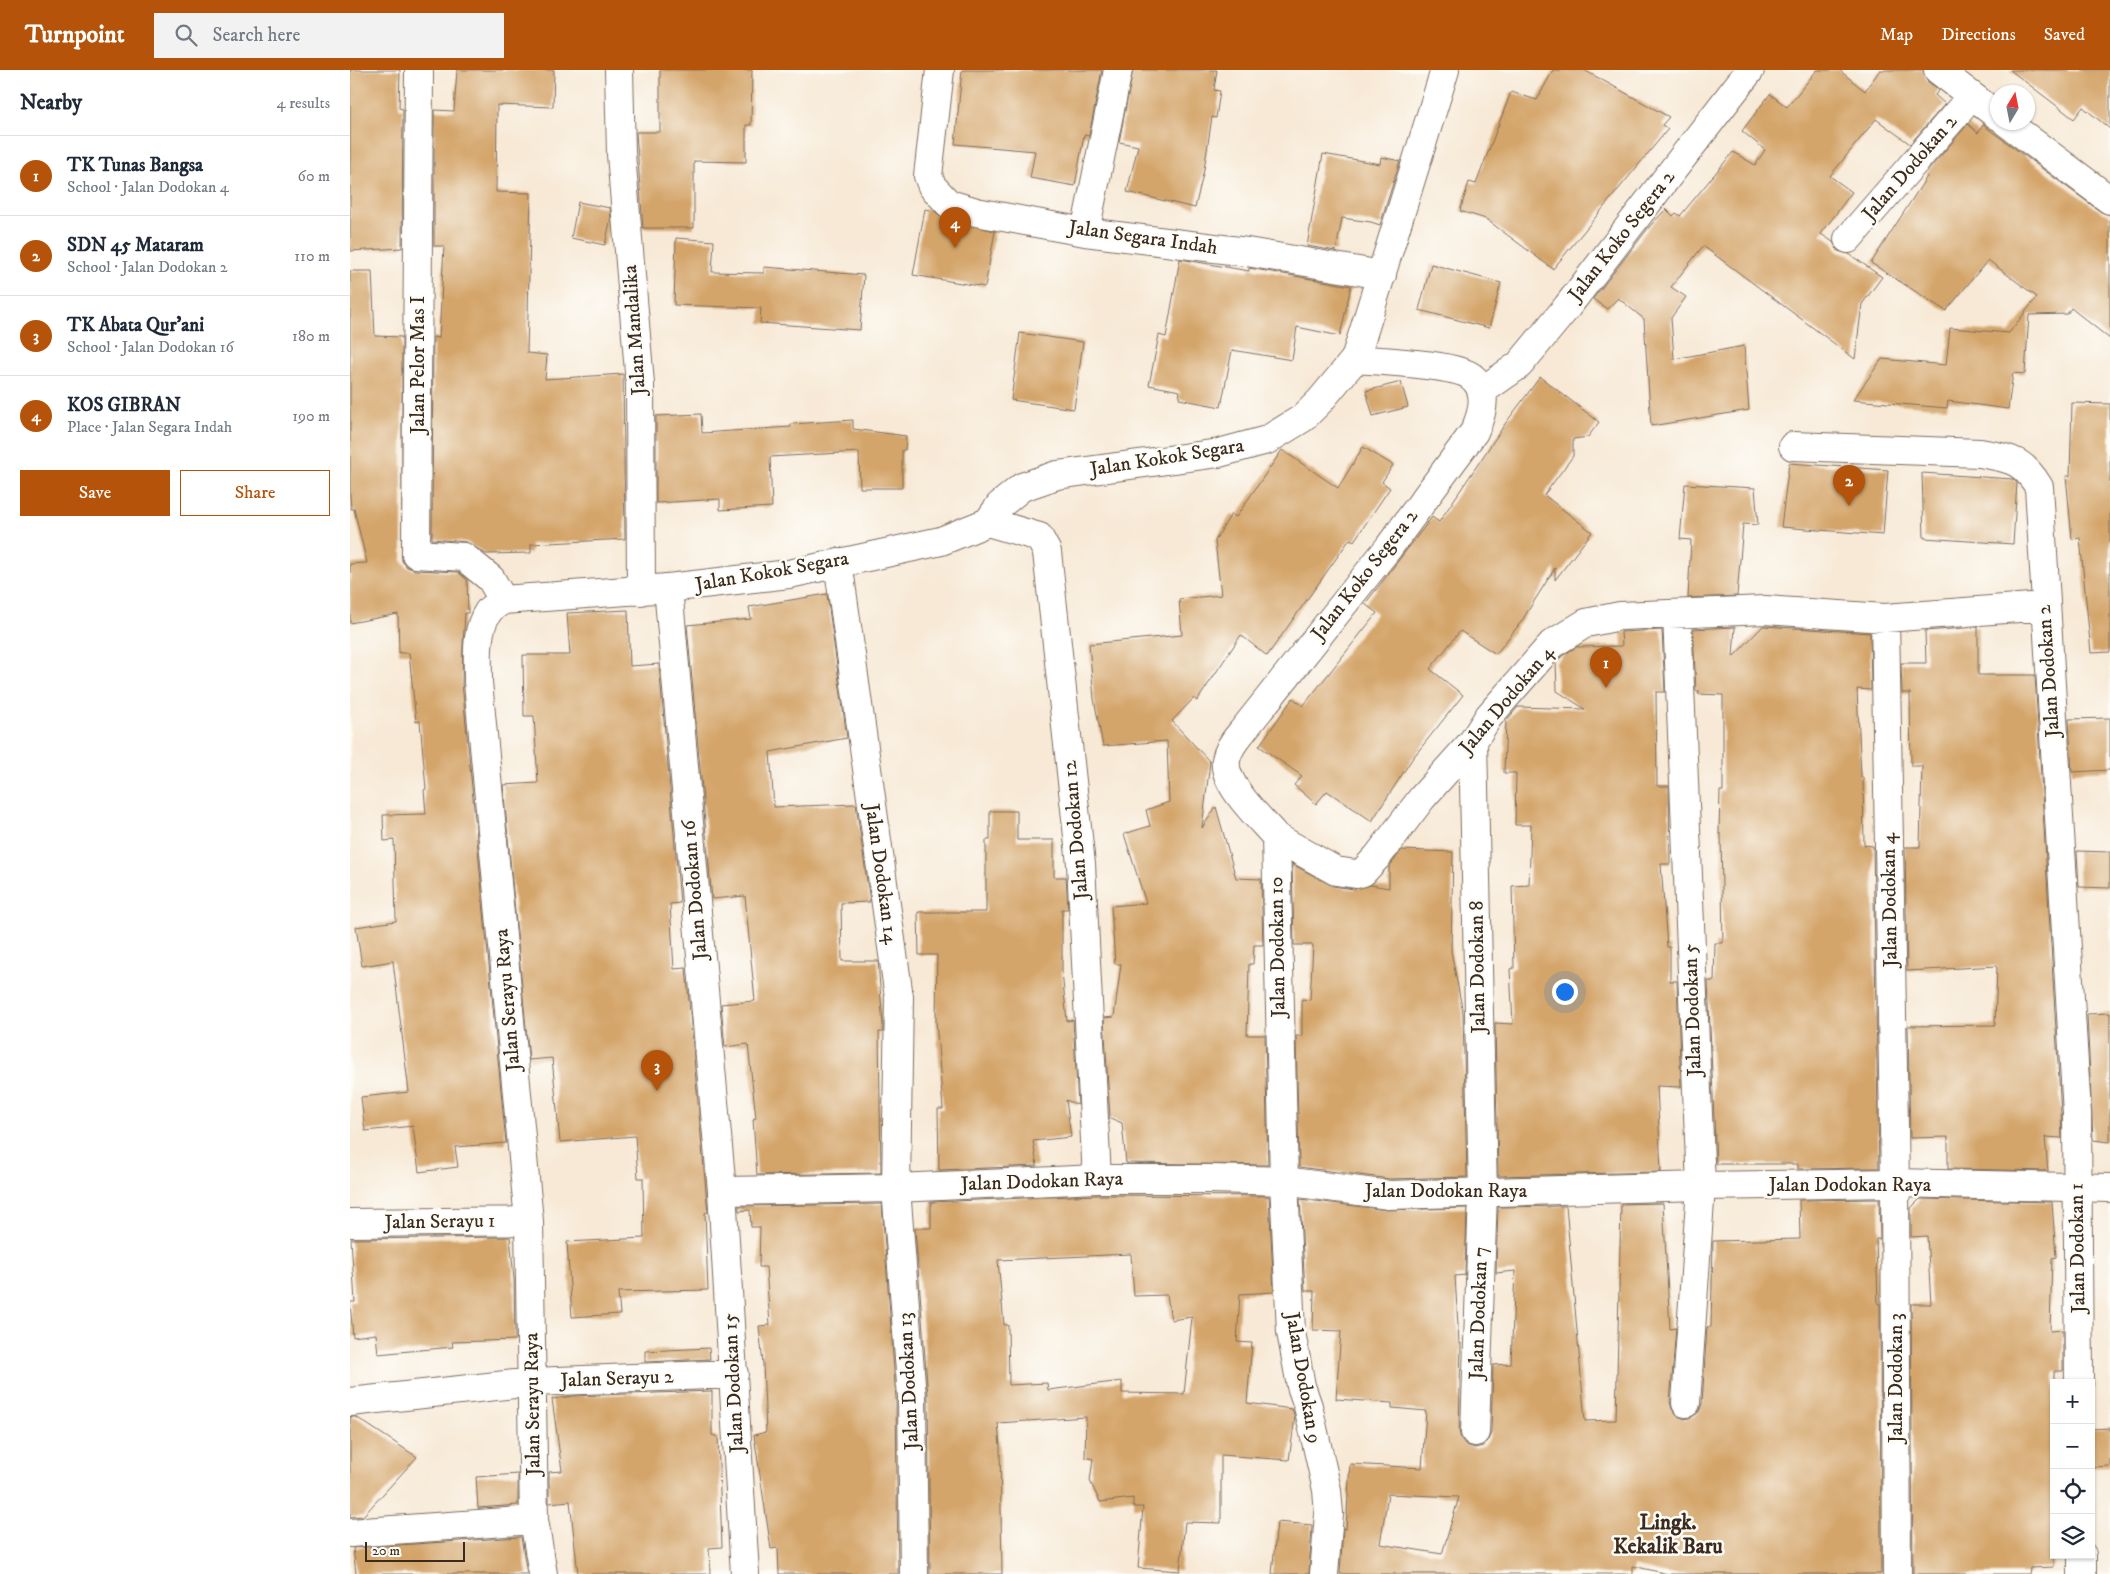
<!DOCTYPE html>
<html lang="en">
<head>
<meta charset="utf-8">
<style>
  :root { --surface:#fff; --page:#f2f2f3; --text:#1f2937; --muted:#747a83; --line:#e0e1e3; --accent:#b45309 }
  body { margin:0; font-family:"IM FELL DW Pica",serif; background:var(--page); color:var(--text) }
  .controls { position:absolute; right:15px; bottom:15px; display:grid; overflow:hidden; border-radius:0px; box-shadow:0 1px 4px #0004 }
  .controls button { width:45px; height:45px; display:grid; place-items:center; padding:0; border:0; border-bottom:1px solid var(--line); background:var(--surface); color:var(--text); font:25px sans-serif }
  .compass { position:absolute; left:1640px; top:15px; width:45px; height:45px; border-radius:50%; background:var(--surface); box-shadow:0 1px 4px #0004; rotate:10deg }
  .scale { position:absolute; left:15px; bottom:12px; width:100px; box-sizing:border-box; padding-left:5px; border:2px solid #3b2a1e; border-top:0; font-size:14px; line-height:18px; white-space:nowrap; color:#3b2a1e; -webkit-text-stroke:4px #fdfcf7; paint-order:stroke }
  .you { position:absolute; left:1214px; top:921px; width:18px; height:18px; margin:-12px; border:4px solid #fff; border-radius:50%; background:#1a73e8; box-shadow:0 0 0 8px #1a73e833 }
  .badge { display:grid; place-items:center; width:32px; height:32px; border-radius:50%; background:var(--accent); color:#fff; font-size:16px; font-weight:700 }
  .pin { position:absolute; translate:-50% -41px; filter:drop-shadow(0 1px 2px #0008) }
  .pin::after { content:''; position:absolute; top:26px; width:18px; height:15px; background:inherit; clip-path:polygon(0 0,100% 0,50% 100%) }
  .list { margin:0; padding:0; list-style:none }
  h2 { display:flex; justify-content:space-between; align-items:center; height:65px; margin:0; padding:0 20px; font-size:21px }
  h2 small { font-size:16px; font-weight:400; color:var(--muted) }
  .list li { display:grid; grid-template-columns:32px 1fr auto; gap:15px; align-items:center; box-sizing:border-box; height:80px; padding:0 20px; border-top:1px solid var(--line) }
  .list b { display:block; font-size:19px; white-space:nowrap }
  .list p { margin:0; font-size:16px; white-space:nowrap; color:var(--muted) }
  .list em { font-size:16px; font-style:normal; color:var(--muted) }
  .actions { display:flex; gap:10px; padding:15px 20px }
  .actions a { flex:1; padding:11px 0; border:1px solid var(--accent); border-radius:0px; text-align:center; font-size:18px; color:var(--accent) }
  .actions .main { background:var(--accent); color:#fff }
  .icon { flex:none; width:28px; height:28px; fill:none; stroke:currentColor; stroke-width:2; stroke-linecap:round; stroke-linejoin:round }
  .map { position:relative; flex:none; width:1760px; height:1504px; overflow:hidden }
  header { display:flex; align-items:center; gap:30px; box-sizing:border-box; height:70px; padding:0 25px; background:var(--accent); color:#fff }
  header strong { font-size:24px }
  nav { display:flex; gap:28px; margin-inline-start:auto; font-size:18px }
  .search { width:350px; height:45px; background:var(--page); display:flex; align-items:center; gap:12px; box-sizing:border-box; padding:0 18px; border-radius:0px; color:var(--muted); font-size:19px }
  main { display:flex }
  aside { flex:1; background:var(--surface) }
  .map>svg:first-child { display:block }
</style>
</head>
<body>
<header>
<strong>Turnpoint</strong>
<div class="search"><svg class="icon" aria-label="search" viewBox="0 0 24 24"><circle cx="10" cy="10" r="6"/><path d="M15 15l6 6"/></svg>Search here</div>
<nav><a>Map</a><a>Directions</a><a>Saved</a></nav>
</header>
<main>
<aside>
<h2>Nearby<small>4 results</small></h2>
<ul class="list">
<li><span class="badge">1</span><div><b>TK Tunas Bangsa</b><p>School · Jalan Dodokan 4</p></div><em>60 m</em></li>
<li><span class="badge">2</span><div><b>SDN 45 Mataram</b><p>School · Jalan Dodokan 2</p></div><em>110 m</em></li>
<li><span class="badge">3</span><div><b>TK Abata Qur'ani</b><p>School · Jalan Dodokan 16</p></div><em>180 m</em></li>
<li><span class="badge">4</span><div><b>KOS GIBRAN</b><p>Place · Jalan Segara Indah</p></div><em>190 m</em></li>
</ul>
<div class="actions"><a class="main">Save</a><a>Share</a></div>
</aside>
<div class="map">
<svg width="1760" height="1504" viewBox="0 0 1760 1504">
  <rect width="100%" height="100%" fill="#fdfcf7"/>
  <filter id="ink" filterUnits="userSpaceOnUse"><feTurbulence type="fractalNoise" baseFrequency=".02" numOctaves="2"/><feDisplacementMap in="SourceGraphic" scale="10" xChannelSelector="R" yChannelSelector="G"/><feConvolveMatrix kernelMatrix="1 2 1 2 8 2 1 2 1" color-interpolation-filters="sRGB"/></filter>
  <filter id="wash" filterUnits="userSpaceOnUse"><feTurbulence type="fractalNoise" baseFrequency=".0096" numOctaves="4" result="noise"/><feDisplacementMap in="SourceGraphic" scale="20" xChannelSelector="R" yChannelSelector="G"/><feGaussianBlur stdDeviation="1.12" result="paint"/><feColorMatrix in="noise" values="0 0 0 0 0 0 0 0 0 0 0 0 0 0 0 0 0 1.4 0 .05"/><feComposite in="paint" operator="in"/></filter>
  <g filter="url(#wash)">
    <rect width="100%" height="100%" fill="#f7e9d6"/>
    <g id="blocks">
      <path fill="#d4a56b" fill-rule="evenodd" d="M0 0H50L49 38 53 39 52 178 0 181Z
        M107 0H204L203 37 147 35 146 122 181 123 177 283 197 285 195 309 273 304 275 469 181 474V483L136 484 116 472 82 469 83 267 89 268 94 176H84V40L104 41Z
        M310 0H402L401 55H396V92L344 91V158H293L286 62H310Z
        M612 0H752L739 66 734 65 725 116 680 108 685 81 605 74Z
        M783 0H867L864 20 870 21 866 48 862 47 854 100 845 138 777 122 788 76 769 72Z
        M1203 0H1234L1319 47 1312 55 1318 59 1203 199 1136 149 1110 141 1119 112 1126 114 1161 22 1187 30Z
        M1467 0H1489L1515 21 1530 0H1573L1578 12 1589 20 1585 25 1595 34 1560 74 1526 49 1480 106 1502 122 1471 164 1483 172 1488 181 1499 184 1532 207 1512 234 1505 289 1353 176 1321 217 1336 227 1321 248 1324 289 1394 276 1399 340 1301 356 1294 249 1268 228 1257 239 1243 229 1300 156 1316 139 1323 146 1326 143 1330 146 1383 82 1405 95 1415 80 1392 61 1420 24 1437 37Z
        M1660 0H1760V59L1733 37 1724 49Z
        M1618 54 1628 63 1633 55 1751 142 1760 145V269L1721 238 1717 244 1679 245 1675 304 1663 303 1658 339 1598 331 1597 338 1503 330 1532 289 1596 295 1600 258 1659 263 1687 227 1638 190 1596 241 1521 193 1578 105 1576 103Z
        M973 84 1030 94 1031 87 1050 91 1030 155 1021 152 992 148 986 181 957 176Z
        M228 132 260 138 261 147 255 175 221 168Z
        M575 139 584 141 595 149 645 161 635 217 563 205Z
        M326 168 364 171 362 202 414 203V197L514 205 510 260 410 253 411 238 324 235Z
        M830 189 899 201V198L1001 216 990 266 947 257 942 290 882 280 871 337 829 329 830 321 799 315 809 265 816 267Z
        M1081 194 1151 213 1139 258 1069 240Z
        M0 201H22L25 266 52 267V491L57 497 65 500 108 502 117 510 118 543H115L113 575 112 613 156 1073 105 1077 108 1097 69 1102 63 1056 15 1061 11 1027 59 1022 43 891 12 896 6 857 46 851 44 770 34 771 33 745 76 744 74 720 76 719 70 651 66 652 59 583H49L48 544 0 553V494L17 493 4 439H1L0 425Z
        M670 263 733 272 724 339 661 330Z
        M1190 307 1249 352 1238 367 1223 369V386L1194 425 1242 462 1205 510V498L1171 552 1146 584 1110 561 1080 599 1113 625 1062 689 1022 751 977 721 966 734 944 715 952 706 909 676 943 628 953 636 1027 543 1015 534 1082 447 1089 452 1155 354Z
        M1051 312 1058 337 1023 346 1016 321Z
        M1722 333 1760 334V582L1741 583 1730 468 1722 469 1716 406H1720Z
        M351 344 352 363 441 357V354L503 350V359L556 366 555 380H552V418H510L509 382 420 387 422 437 370 440V429L306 433V346Z
        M1013 377 1043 395 1032 412 1040 418 1004 471 1000 469 917 586 891 565 847 631 844 628 822 651 860 692 852 758 866 737 886 808 911 809 913 875H904L903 894H899L897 965H915L918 1095 776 1093 772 1053 760 1048 754 948 764 947 771 894H765L761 836 796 833 774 764 800 756 796 740 819 732 817 671 753 676 744 629 739 574 832 565 829 529 871 525 865 471 881 444 886 447 932 380 988 418Z
        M1439 393 1538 400 1533 465 1431 457Z
        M1572 403 1663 409 1667 413 1663 474 1574 468Z
        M1335 414 1405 418 1408 455 1393 454 1387 526 1338 528 1341 470 1330 469Z
        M477 524 497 668 420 682 424 737 506 734 520 832 491 833 492 891H528L533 956V962H529L531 1103 407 1105 403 1049 406 1048 398 974 375 977 371 934 405 931 395 826 362 829 337 555 401 549 399 537Z
        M278 540 280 596 309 594 330 833 320 834 324 899 336 898 356 1122 358 1142 355 1143 358 1220 268 1222 270 1244 222 1247 217 1172 294 1168 293 1108H288L285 1066 210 1072 202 988 179 990 153 715 188 713 184 646H174L173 585H220L217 543Z
        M1413 556 1520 563 1521 620 1507 619 1511 707H1513L1514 775 1523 776 1529 1098 1448 1099V1094H1366L1358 911H1364L1365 873H1373L1371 764H1369L1370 721H1373V625L1348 624 1350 621H1346L1343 559 1385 557 1383 587Z
        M1628 557V605H1685L1711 1044 1712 1068 1695 1067 1698 1101 1598 1099V1067L1560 1068 1558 956 1645 955 1647 896 1557 901 1555 777H1570L1572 696H1561L1560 623H1552L1551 593H1576L1575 561Z
        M1312 560 1315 622H1306L1307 716H1319L1320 794H1311L1317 877H1320V911H1327L1331 1017 1307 1016 1311 1102 1148 1106 1145 953 1163 954 1160 899 1164 898 1162 816 1179 815 1181 755H1165L1166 703H1154L1156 651 1168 637 1235 639 1207 621 1206 593 1212 586 1226 577 1272 576 1271 562Z
        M1760 648V700L1722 702 1719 649Z
        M640 741H667V770H704V807H716L718 839H712V902L717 951 723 950 728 1035 716 1030 721 1067 683 1071 687 1096 589 1100 588 1039H593L586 951 587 885H569L568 842H636V770H640Z
        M1052 780 1103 782 1101 881 1113 943 1117 1107 1040 1109 949 1097 946 966H952V929L960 930 963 875H944L942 794 983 816 1004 819 1021 815 1039 818V797Z
        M1727 781 1760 782V818L1729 817Z
        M1760 943V1072L1743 1070 1737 944Z
        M747 1125 919 1126 924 1222 890 1224 887 1272 902 1273 897 1333 942 1339 945 1347 939 1390 871 1385V1453L835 1452 830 1501 788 1498 793 1437H783V1428L750 1432 740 1411 743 1389 735 1387 736 1347 648 1353 650 1377 652 1504H580L578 1326 565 1158H581V1132ZM781 1184 784 1226 817 1225 821 1250 842 1247 834 1324 772 1323V1311L698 1320 697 1313 659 1315 658 1255H654L648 1190Z
        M950 1129 1037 1140 1117 1138 1115 1205 1105 1206 1109 1273H1111L1109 1361 1111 1369 1116 1375 1125 1378 1133 1376 1138 1371 1141 1363 1143 1295 1161 1294 1165 1201 1146 1203 1148 1137 1216 1136 1235 1351 1266 1350 1271 1134 1313 1133 1320 1259 1326 1258 1320 1332 1322 1339 1327 1346 1335 1349 1342 1347 1349 1342 1352 1334 1357 1257H1361L1363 1171 1450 1169 1449 1130 1529 1129 1530 1169H1526L1528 1234H1530L1531 1504H1318L1283 1496V1504H990L993 1458 996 1459 1000 1394 1072 1398 1076 1341 1042 1338V1333L986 1329 991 1261 963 1260 964 1221H955ZM1038 1424 1109 1427 1092 1484 1030 1474Z
        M1570 1129 1702 1132 1706 1187 1702 1188 1700 1261 1713 1260V1301H1704V1497L1680 1498 1679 1504H1563L1561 1234H1581L1577 1166 1561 1167V1138Z
        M532 1134 546 1328 548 1504H429L428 1478 421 1479 404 1365 416 1362 413 1294 409 1256 420 1255 416 1197H409L410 1157H401L400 1140 389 1141V1136Z
        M160 1167 164 1209 165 1270 102 1272 103 1277 28 1284 26 1264 3 1267 0 1232H5L1 1169Z
        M359 1278 360 1289 295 1292V1281Z
        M362 1321V1365L368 1367 372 1477 359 1478 360 1504H228L220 1431 199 1433V1402L212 1401 202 1329 223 1326Z
        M0 1347H6L67 1387 13 1446 0 1447Z
        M1760 1358V1396L1741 1397V1359Z
        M168 1404V1435L128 1438 126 1407Z
        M927 1452 962 1455 959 1504H922Z
        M171 1467 177 1504H6L3 1478Z"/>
    </g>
  </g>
  <g filter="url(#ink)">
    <use href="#blocks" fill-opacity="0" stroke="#7d6d5e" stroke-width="1"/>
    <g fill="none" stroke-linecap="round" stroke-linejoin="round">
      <defs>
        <path id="street" d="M69 0 66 484 114 487 141 509 153 530
          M269 0 271 84 290 314 291 521
          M590 0 578 106 582 116 599 134 626 142 735 162 897 182 1032 205
          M1588 0 1648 46
          M1656 52 1760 130
          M735 162 768 0
          M1498 169 1621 27
          M1132 321 1169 295 1217 237 1400 0
          M1443 376 1630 383C1661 389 1672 389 1689 417L1727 1043 1729 1313
          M638 452 689 467 697 482 731 794 747 1109
          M488 492 549 927 546 1118 562 1327 564 1504
          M1327 545 1351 1116 1336 1333
          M1535 548 1545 1113 1547 1504
          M1123 671 1133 1123 1125 1362
          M926 767 986 801 1006 804 1013 802 1027 787 1072 728 1123 671 1139 646 1202 574 1236 553 1270 546 1415 540 1535 548 1695 536
          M0 1153 179 1151
          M0 1332 183 1312 384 1304
          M0 1463 184 1450
          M1732 1485V1504
          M193 1504 184 1450 179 1151 128 612C128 590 125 561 138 542 141 537 148 534 153 530L318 518 372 1121 395 1504
          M974 1504 979 1444 977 1420 958 1336 951 1316 941 1262 934 1111 926 767C911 749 872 714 876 690 878 679 884 671 891 663L1039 477 1124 362C1132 345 1139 322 1123 308 1109 294 1027 291 1005 289"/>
        <path id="secondary" d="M318 518 439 504 591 471 638 452 650 435 672 417 707 405 869 383 917 370 953 348 970 331 1005 289 1095 0
          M372 1121 546 1118 747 1109H860L934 1111 1039 1125 1351 1116 1545 1113 1760 1118"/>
      </defs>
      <use href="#street" stroke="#7d6d5e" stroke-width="30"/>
      <use href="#secondary" stroke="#7d6d5e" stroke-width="30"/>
      <use href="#street" stroke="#fff" stroke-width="28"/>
      <use href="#secondary" stroke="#fff" stroke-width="28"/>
    </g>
  </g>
  <g text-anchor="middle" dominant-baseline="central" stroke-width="5" stroke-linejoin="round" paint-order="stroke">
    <g font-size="20" fill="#3b2a1e" stroke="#fdfcf7">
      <text transform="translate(1560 98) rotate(-49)">Jalan Dodokan 2</text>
      <text transform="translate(1272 166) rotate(-52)">Jalan Koko Segera 2</text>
      <text transform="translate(793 168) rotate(8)">Jalan Segara Indah</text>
      <text transform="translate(285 260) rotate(-94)">Jalan Mandalika</text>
      <text transform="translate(68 295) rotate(-90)">Jalan Pelor Mas I</text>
      <text transform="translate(817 388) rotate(-9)">Jalan Kokok Segara</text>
      <text transform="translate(422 502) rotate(-10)">Jalan Kokok Segara</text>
      <text transform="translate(1015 505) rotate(-52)">Jalan Koko Segera 2</text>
      <text transform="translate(1699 601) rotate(-94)">Jalan Dodokan 2</text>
      <text transform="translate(1157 630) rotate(-50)">Jalan Dodokan 4</text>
      <text transform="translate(726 760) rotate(-95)">Jalan Dodokan 12</text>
      <text transform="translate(531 804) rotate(82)">Jalan Dodokan 14</text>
      <text transform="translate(345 820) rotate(-95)">Jalan Dodokan 16</text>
      <text transform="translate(1540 830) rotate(-91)">Jalan Dodokan 4</text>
      <text transform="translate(928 877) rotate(-91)">Jalan Dodokan 10</text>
      <text transform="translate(1128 897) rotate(-91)">Jalan Dodokan 8</text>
      <text transform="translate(158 930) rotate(-95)">Jalan Serayu Raya</text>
      <text transform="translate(1343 940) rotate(-92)">Jalan Dodokan 5</text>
      <text transform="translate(692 1112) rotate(-2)">Jalan Dodokan Raya</text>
      <text x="1500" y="1115">Jalan Dodokan Raya</text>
      <text x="1096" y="1121">Jalan Dodokan Raya</text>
      <text transform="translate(90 1152) rotate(-1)">Jalan Serayu 1</text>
      <text transform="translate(1728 1178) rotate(-91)">Jalan Dodokan 1</text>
      <text transform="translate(1129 1243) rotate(-88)">Jalan Dodokan 7</text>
      <text transform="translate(953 1308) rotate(80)">Jalan Dodokan 9</text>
      <text transform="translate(1546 1308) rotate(-90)">Jalan Dodokan 3</text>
      <text transform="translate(267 1309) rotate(-2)">Jalan Serayu 2</text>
      <text transform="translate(559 1311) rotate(-93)">Jalan Dodokan 13</text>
      <text transform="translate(384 1313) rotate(-93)">Jalan Dodokan 15</text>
      <text transform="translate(183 1334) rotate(-91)">Jalan Serayu Raya</text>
    </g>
    <g font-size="21" font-weight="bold" fill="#3b2a1e" stroke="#fdfcf7">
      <text x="1318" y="1453">Lingk.<tspan x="1318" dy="24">Kekalik Baru</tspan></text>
    </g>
  </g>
</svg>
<div class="controls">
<button>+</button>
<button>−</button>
<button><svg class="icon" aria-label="locate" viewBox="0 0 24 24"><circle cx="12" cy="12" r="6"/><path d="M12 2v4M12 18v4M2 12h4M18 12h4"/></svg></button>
<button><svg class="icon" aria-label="layers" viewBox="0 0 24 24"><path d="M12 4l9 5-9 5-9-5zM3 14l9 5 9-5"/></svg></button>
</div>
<svg class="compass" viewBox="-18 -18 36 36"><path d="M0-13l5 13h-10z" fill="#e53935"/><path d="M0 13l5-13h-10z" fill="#747a83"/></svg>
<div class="scale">20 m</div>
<div class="you"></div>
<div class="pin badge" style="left:1256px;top:618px">1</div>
<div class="pin badge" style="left:1499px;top:436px">2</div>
<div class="pin badge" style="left:307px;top:1021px">3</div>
<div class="pin badge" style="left:605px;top:178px">4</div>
</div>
</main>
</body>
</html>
